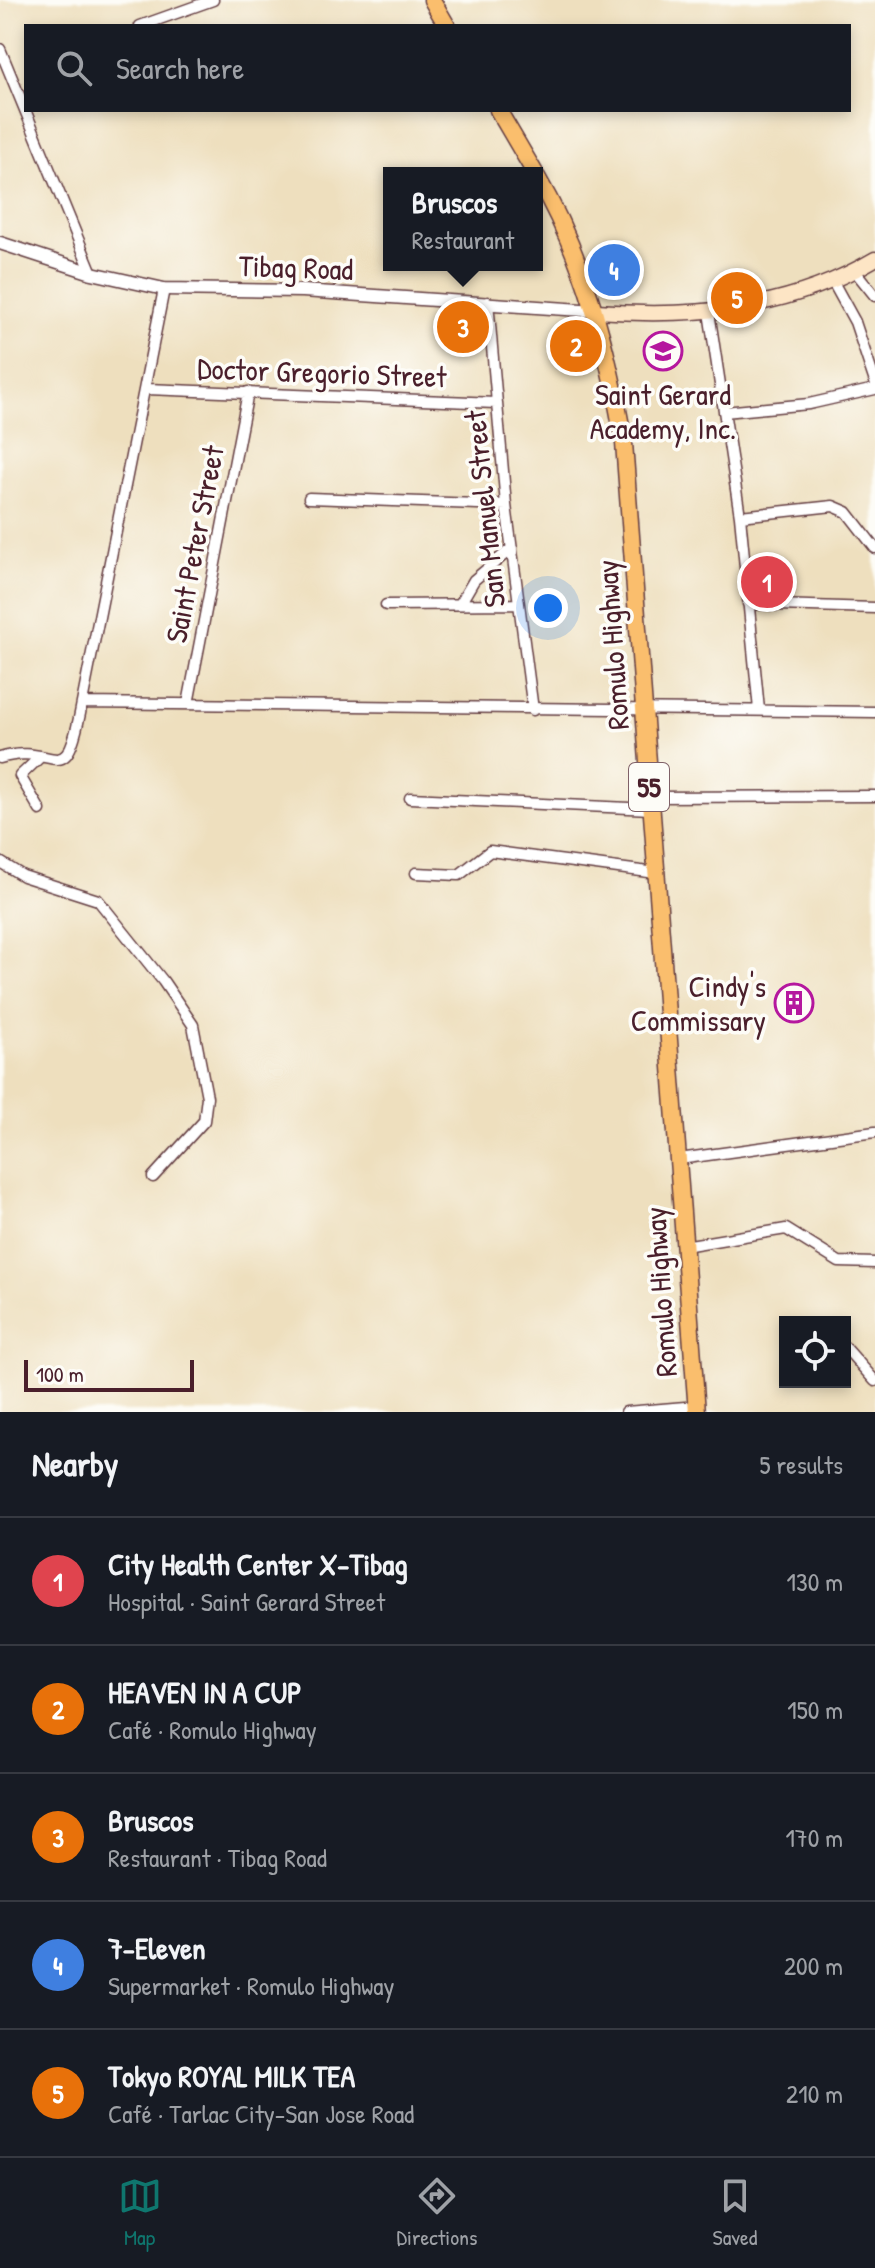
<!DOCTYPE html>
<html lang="en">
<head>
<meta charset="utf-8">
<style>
  :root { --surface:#171b24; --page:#242831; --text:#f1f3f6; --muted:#9ea1a6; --line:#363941; --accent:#0f766e }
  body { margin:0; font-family:"Patrick Hand",sans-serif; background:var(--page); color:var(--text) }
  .controls { position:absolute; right:24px; bottom:24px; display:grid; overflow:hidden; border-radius:0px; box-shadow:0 4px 12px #0003 }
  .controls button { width:72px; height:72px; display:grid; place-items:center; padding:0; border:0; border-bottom:2px solid var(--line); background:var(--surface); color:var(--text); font:40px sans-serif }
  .scale { position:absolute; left:24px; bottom:20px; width:170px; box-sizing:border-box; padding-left:8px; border:4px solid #4a1f2b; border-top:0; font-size:22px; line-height:28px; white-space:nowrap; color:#4a1f2b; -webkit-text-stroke:6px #fdfcf7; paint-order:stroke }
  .you { position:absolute; left:548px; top:608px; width:28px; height:28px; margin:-20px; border:6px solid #fff; border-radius:50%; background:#1a73e8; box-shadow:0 0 0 12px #1a73e833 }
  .badge { display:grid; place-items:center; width:52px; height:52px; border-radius:50%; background:var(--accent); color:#fff; font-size:26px; font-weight:700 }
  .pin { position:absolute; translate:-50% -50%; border:4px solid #fff; box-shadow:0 2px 8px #0006 }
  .popup { position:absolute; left:383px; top:167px; width:160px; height:104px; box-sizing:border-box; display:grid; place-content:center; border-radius:0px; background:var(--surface); filter:drop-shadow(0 2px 6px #0005); font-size:26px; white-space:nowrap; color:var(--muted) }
  .popup b { font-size:30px; color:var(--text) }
  .popup::after { content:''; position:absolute; left:50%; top:100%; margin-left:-16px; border:16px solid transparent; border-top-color:var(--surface) }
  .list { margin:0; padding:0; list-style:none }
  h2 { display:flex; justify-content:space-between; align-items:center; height:104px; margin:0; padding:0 32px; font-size:34px }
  h2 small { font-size:26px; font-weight:400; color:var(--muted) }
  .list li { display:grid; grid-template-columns:52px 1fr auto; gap:24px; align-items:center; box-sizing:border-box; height:128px; padding:0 32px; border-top:2px solid var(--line) }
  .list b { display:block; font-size:30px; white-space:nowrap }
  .list p { margin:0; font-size:26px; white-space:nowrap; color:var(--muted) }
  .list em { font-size:26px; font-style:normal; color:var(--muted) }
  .icon { flex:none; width:44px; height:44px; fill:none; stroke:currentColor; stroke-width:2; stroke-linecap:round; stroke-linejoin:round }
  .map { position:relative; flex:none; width:875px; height:1412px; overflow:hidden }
  .search { position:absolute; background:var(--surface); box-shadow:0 4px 12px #0003; left:24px; right:24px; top:24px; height:88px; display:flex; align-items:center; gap:20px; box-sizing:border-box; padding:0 28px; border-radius:0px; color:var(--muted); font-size:30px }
  .sheet { height:744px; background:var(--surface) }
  nav { display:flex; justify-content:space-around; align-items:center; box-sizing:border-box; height:112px; border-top:2px solid var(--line); background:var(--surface); font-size:22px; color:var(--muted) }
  nav a { display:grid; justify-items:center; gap:4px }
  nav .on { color:var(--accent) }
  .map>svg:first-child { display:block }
</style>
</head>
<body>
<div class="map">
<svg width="875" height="1412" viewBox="0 0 875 1412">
  <rect width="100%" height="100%" fill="#fdfcf7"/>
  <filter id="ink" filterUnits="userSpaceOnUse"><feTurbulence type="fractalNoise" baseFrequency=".0125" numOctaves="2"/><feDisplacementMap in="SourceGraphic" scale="16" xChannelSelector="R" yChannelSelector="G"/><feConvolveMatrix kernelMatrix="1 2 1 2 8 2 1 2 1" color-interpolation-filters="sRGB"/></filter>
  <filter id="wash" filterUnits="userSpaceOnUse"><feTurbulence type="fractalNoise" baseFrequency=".006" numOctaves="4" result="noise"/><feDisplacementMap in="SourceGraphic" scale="32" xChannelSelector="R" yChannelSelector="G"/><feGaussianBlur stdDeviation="1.8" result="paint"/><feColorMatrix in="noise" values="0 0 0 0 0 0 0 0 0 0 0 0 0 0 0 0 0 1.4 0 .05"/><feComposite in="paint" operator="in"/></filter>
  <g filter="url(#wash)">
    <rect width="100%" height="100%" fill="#eedfbe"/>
  </g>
  <g filter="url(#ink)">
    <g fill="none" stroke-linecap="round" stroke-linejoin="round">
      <defs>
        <path id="minor" d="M140 26 213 0
          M0 49 92 273
          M855 271 875 296
          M833 282 855 322 875 382
          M488 302 506 505 533 710
          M709 312 740 516 759 710
          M147 389 496 403
          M724 412 809 404 875 389
          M309 498 506 505
          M740 516 833 506 847 512 875 548
          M460 604 474 580 512 548
          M748 604 875 608
          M386 605 518 604
          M82 703 164 289
          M188 704 248 392
          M0 758C57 740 65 797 82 703L875 712
          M39 758 20 776 40 810
          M650 797 875 796
          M410 798 651 809
          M0 862 23 876 98 900 163 981 193 1025 207 1097 204 1121 153 1177
          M416 873 459 875 490 851 656 873
          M679 1159 875 1132
          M684 1246 786 1229 839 1262 875 1263
          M845 1347 875 1381
          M626 1412 697 1406"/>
        <path id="tertiary" d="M0 243 92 273 164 289 303 291 596 311"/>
        <path id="secondary" d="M596 311C694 318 789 310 875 259"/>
        <path id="trunk" d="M432 0 447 26
          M498 110 535 173
          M537 177C585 260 608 349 624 443L697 1412"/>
      </defs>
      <use href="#minor" stroke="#633c41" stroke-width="13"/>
      <use href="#tertiary" stroke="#633c41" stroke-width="15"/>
      <use href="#secondary" stroke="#633c41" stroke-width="17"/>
      <use href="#trunk" stroke="#633c41" stroke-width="19"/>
      <use href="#minor" stroke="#fff" stroke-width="10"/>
      <use href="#tertiary" stroke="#fff" stroke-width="12"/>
      <use href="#secondary" stroke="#fde5c5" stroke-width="14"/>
      <use href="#trunk" stroke="#fabe6d" stroke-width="16"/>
    </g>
  </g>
  <defs>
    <symbol id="school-ring" viewBox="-11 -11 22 22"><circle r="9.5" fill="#fdfcf7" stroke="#b5179e" stroke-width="1.5"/><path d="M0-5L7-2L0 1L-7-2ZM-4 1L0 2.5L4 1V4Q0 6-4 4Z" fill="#b5179e"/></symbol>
    <symbol id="building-ring" viewBox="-11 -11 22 22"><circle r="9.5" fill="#fdfcf7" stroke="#b5179e" stroke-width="1.5"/><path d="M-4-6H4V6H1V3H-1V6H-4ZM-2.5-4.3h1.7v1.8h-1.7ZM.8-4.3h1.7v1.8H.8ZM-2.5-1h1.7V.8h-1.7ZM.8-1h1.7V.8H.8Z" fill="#b5179e"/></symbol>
  </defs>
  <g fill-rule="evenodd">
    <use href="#school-ring" x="641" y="329" width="44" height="44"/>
    <use href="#building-ring" x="772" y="981" width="44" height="44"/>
  </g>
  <g text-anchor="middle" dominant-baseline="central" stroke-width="7" stroke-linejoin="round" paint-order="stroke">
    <rect fill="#fdfcf7" stroke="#806168" stroke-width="2" x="629" y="763" width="40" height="48" rx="6"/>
    <g font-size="28" font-weight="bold" fill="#4a1f2b">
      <text x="649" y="787">55</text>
    </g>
    <g font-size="30" fill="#4a1f2b" stroke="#fdfcf7">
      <text transform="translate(296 267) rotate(2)">Tibag Road</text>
      <text transform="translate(322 372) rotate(2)">Doctor Gregorio Street</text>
      <text transform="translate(484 509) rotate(-96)">San Manuel Street</text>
      <text transform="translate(194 544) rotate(-79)">Saint Peter Street</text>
      <text transform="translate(612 645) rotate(-94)">Romulo Highway</text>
      <text transform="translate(660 1292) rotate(-94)">Romulo Highway</text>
    </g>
    <g font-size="30" fill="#4a1f2b" stroke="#fdfcf7">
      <text x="663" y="394">Saint Gerard<tspan x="663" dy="34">Academy, Inc.</tspan></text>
      <text x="766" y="986" text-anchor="end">Cindy's<tspan x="766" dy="34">Commissary</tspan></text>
    </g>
  </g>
</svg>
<div class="controls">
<button><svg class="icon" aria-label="locate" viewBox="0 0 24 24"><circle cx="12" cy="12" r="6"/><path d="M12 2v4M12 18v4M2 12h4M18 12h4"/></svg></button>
</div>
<div class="scale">100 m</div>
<div class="you"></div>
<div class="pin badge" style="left:767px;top:582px;background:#e0444e">1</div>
<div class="pin badge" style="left:576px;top:346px;background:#e8710a">2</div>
<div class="pin badge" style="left:463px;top:327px;background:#e8710a">3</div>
<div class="popup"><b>Bruscos</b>Restaurant</div>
<div class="pin badge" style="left:614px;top:270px;background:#3f7fe0">4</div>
<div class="pin badge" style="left:737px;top:298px;background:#e8710a">5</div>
<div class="search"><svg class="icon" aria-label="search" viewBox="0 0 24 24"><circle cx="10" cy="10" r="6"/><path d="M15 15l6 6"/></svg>Search here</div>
</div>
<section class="sheet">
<h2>Nearby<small>5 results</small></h2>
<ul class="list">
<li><span class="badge" style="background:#e0444e">1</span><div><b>City Health Center X-Tibag</b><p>Hospital · Saint Gerard Street</p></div><em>130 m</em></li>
<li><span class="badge" style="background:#e8710a">2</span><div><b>HEAVEN IN A CUP</b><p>Café · Romulo Highway</p></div><em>150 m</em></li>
<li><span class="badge" style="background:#e8710a">3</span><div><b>Bruscos</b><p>Restaurant · Tibag Road</p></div><em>170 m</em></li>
<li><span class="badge" style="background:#3f7fe0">4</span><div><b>7-Eleven</b><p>Supermarket · Romulo Highway</p></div><em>200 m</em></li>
<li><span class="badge" style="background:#e8710a">5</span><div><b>Tokyo ROYAL MILK TEA</b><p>Café · Tarlac City-San Jose Road</p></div><em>210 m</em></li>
</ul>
</section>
<nav>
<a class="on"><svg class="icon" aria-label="map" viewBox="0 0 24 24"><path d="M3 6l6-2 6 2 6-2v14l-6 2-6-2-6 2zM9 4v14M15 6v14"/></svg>Map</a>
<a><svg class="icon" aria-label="directions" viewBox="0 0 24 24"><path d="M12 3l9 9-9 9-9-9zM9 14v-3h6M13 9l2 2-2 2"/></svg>Directions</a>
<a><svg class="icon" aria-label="saved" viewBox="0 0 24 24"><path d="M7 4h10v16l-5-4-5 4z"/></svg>Saved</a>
</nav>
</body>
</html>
